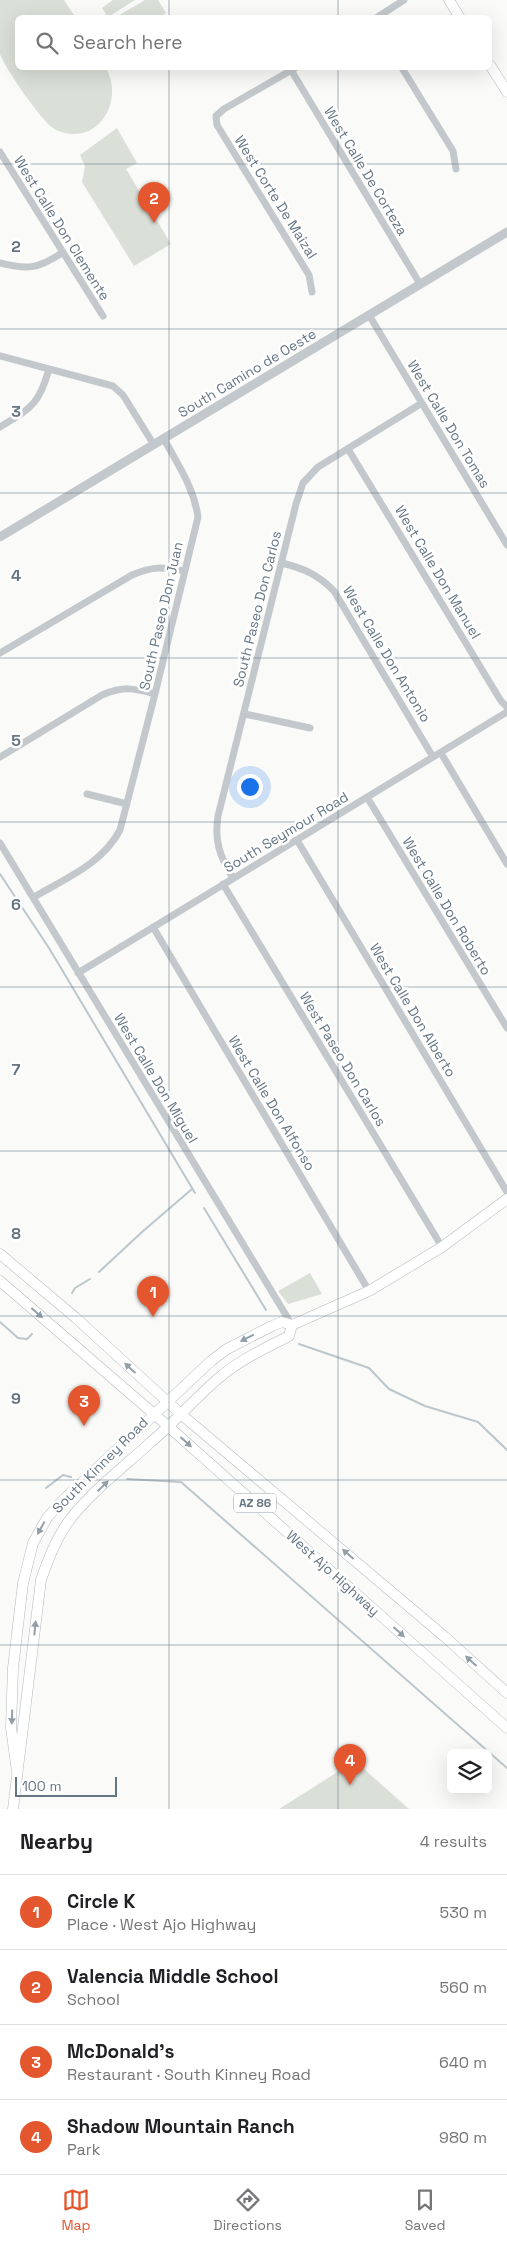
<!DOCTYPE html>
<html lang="en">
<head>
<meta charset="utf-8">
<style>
  :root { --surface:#fff; --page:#f2f2f2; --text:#202124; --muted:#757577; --line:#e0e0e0; --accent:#e4572e }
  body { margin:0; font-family:"Space Grotesk",sans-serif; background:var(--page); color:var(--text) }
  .controls { position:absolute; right:15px; bottom:15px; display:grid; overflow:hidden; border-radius:8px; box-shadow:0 5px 20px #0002 }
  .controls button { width:45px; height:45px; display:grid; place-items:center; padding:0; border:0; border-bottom:1px solid var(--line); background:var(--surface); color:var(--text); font:25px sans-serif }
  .scale { position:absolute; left:15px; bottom:12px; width:102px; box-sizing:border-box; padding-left:5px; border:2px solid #657683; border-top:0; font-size:14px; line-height:18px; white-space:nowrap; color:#657683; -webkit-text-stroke:4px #fff; paint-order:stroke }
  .you { position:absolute; left:249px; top:786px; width:18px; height:18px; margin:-12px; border:4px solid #fff; border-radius:50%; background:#1a73e8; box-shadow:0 0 0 8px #1a73e833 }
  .badge { display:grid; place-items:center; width:32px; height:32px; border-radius:50%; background:var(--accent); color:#fff; font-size:16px; font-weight:700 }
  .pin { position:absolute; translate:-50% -41px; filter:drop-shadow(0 1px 2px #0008) }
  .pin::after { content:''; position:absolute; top:26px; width:18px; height:15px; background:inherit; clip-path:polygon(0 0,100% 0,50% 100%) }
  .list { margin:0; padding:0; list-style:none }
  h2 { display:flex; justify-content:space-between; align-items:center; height:65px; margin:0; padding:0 20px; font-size:21px }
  h2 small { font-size:16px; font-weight:400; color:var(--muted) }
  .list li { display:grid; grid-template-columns:32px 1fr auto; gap:15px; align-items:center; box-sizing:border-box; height:75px; padding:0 20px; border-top:1px solid var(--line) }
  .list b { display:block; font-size:19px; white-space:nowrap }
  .list p { margin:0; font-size:16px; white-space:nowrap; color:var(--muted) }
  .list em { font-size:16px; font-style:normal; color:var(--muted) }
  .icon { flex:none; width:28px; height:28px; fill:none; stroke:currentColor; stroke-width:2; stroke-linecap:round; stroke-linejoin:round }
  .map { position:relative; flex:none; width:507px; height:1809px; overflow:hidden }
  .search { position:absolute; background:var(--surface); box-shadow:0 5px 20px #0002; left:15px; right:15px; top:15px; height:55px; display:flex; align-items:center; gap:12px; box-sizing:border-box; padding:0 18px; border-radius:8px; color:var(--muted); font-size:19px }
  .sheet { height:365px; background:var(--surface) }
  nav { display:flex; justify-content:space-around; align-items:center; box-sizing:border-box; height:70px; border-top:1px solid var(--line); background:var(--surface); font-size:14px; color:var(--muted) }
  nav a { display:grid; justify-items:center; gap:2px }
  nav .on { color:var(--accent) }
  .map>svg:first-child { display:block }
</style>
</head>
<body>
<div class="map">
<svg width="507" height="1809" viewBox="0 0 507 1809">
  <rect width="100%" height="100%" fill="#fafaf8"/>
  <path fill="#dadfd7" d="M0 0H64L75 17 18 18V68H106C125 102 97 148 56 130 43 124 5 68 0 54 0 44 0 12 0 0Z
    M113 0H135L108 17 102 8Z
    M145 0H158L166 13 159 17H116Z
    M117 128 137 163 126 169 171 244 134 266 82 182 85 166 80 155Z
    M310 1273 322 1294 288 1304 278 1291Z
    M355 1761 409 1809H279Z"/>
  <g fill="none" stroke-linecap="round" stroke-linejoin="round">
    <path stroke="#bbc7cb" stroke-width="2" d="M0 874 49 948 195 1193
      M204 1208 266 1310
      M99 1272 142 1232 192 1189
      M72 1293 75 1288 90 1279
      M0 1322 18 1338 27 1339 32 1334
      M299 1344 369 1368 389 1389 425 1406 478 1422 507 1450
      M127 1479 181 1482 507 1768
      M46 1488 63 1475 71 1477"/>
    <defs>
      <path id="secondary" d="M449 0 460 18
        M490 65 507 92
        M17 1772 11 1727 13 1668 23 1583 33 1543 47 1518 59 1504 211 1361 227 1349 272 1326 282 1322 292 1325 369 1291 442 1247 507 1199
        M13 1809 41 1580C47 1562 54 1544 64 1528 84 1497 124 1467 151 1442 175 1422 196 1397 220 1377 241 1359 266 1348 289 1336L292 1325"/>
      <path id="primary" d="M0 1254 76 1318 182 1415 445 1637 507 1693
        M0 1281 169 1427 507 1728"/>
    </defs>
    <use href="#secondary" stroke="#b3babf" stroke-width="11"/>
    <use href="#primary" stroke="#b5babe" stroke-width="11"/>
    <path stroke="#c3c8cc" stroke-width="7" d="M376 18 404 0
      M295 68 224 109 216 116 217 125 309 275 312 292
      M402 68 453 151 456 169
      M291 70 420 284
      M0 152 103 316
      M0 263C28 270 37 269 62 253
      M369 315 507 545
      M0 356 113 386 123 395 154 445
      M0 427C31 408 39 405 49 369
      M348 449 501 701 507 707
      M282 563C305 569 317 574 334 591L433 757
      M0 653 132 575C153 566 163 567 185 571
      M245 714 310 728
      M441 753 507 864
      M0 757 102 695C124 686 133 688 155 694
      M87 794 127 804
      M367 797 507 1028
      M297 840 507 1192
      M0 843 292 1325
      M233 878C220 857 214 841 218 816L296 504 303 483 318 467 422 403
      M223 884 442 1247
      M34 897C66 878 102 864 120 830L155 694 198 517C194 488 178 465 164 439
      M153 927 369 1291
      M78 973 507 712"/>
    <path stroke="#c3c8cc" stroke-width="9" d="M0 537 507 232"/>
    <use href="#secondary" stroke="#fff" stroke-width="10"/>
    <use href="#primary" stroke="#fff" stroke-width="10"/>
  </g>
  <defs><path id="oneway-solid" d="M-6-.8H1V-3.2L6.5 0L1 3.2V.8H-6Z" transform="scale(1.25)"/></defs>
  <g fill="#939fa8">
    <use href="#oneway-solid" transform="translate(37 1313) rotate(41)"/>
    <use href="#oneway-solid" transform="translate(247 1338) rotate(153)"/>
    <use href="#oneway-solid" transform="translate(130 1368) rotate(-137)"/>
    <use href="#oneway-solid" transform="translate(186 1442) rotate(42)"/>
    <use href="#oneway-solid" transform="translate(103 1486) rotate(-44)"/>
    <use href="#oneway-solid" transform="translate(41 1528) rotate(119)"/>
    <use href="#oneway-solid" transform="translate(348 1554) rotate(-139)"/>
    <use href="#oneway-solid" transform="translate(35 1628) rotate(-84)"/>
    <use href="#oneway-solid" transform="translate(399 1632) rotate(42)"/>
    <use href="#oneway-solid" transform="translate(471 1661) rotate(-138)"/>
    <use href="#oneway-solid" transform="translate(12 1717) rotate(92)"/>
  </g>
  <path fill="none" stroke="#657683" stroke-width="1" stroke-opacity="0.55" d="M169 0V18M338 0V18M169 68V1809M338 68V1809M0 164H507M0 329H507M0 493H507M0 658H507M0 822H507M0 987H507M0 1151H507M0 1316H507M0 1480H507M0 1645H507"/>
  <g text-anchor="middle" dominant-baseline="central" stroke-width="5" stroke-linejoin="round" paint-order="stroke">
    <rect fill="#fff" stroke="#939fa8" stroke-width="1" x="234" y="1493.5" width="42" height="19" rx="4"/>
    <g font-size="12" font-weight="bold" fill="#657683">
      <text x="255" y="1503">AZ 86</text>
    </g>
    <g font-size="14" fill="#657683" stroke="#fff">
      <text transform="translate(366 171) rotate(59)">West Calle De Corteza</text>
      <text transform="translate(276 197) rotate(58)">West Corte De Maizal</text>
      <text transform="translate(62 228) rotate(58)">West Calle Don Clemente</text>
      <text transform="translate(247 373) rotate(-31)">South Camino de Oeste</text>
      <text transform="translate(449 424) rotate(59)">West Calle Don Tomas</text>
      <text transform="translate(438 572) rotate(59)">West Calle Don Manuel</text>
      <text transform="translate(257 609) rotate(-76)">South Paseo Don Carlos</text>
      <text transform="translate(161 616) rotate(-77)">South Paseo Don Juan</text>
      <text transform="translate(387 654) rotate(59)">West Calle Don Antonio</text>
      <text transform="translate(286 832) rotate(-31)">South Seymour Road</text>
      <text transform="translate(447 906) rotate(59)">West Calle Don Roberto</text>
      <text transform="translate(413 1010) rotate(59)">West Calle Don Alberto</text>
      <text transform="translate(343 1059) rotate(59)">West Paseo Don Carlos</text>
      <text transform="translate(156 1078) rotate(59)">West Calle Don Miguel</text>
      <text transform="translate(272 1103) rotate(59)">West Calle Don Alfonso</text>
      <text transform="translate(100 1465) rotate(-45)">South Kinney Road</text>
      <text transform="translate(333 1573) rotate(42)">West Ajo Highway</text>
    </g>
  </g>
  <g font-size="16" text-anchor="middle" font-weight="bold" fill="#657683" stroke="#fff" stroke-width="5" stroke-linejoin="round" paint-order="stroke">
    <text x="16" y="252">2</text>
    <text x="16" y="417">3</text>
    <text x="16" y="581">4</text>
    <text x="16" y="746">5</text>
    <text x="16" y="910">6</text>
    <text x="16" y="1075">7</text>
    <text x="16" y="1239">8</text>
    <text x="16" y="1404">9</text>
  </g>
</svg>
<div class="controls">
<button><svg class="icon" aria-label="layers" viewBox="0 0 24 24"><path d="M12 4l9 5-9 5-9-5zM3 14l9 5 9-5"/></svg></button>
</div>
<div class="scale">100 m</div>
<div class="you"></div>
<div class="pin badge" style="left:153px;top:1317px">1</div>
<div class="pin badge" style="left:154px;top:223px">2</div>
<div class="pin badge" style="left:84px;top:1426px">3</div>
<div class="pin badge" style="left:350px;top:1785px">4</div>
<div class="search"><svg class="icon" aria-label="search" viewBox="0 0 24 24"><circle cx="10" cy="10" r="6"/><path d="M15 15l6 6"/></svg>Search here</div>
</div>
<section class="sheet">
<h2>Nearby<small>4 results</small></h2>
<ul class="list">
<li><span class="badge">1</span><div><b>Circle K</b><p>Place · West Ajo Highway</p></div><em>530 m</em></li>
<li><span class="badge">2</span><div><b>Valencia Middle School</b><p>School</p></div><em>560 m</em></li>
<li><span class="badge">3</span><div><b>McDonald's</b><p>Restaurant · South Kinney Road</p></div><em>640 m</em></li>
<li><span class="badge">4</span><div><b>Shadow Mountain Ranch</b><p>Park</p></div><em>980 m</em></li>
</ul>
</section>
<nav>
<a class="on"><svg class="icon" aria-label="map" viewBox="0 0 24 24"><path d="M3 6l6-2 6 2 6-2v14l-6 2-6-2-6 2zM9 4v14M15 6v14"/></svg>Map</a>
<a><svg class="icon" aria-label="directions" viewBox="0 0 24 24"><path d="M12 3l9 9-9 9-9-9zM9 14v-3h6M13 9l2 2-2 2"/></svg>Directions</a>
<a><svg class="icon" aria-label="saved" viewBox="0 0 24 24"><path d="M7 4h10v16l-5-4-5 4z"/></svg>Saved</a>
</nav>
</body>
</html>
